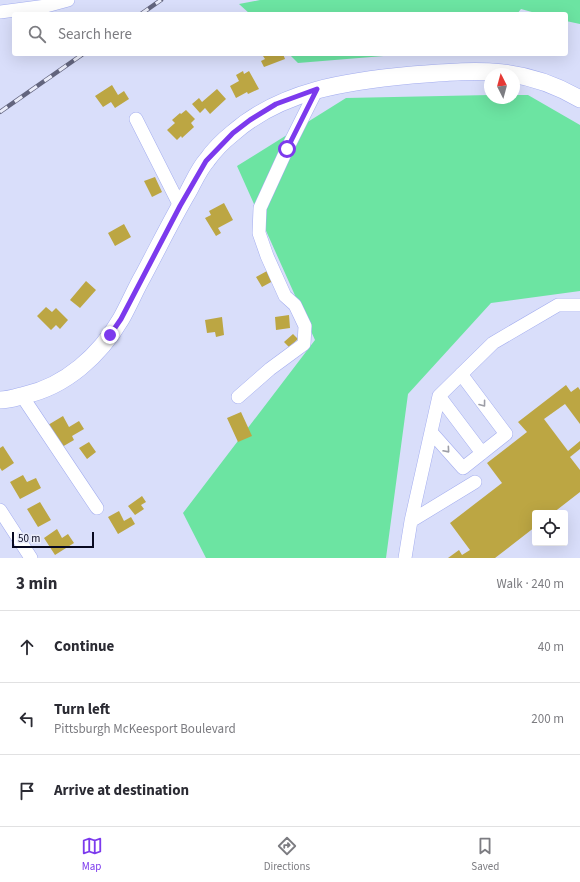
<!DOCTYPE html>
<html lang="en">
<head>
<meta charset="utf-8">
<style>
  :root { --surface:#fff; --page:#f7f7f7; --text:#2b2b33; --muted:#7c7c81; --line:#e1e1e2; --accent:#7c3aed }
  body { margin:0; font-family:"Source Sans 3",sans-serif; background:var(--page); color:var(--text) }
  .controls { position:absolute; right:12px; bottom:12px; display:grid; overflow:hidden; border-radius:4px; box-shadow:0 4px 16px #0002 }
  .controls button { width:36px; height:36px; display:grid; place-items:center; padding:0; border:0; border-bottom:1px solid var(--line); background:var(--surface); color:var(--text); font:20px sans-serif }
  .compass { position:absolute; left:484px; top:68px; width:36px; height:36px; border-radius:50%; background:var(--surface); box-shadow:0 4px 16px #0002; rotate:354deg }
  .scale { position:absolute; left:12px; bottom:10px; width:82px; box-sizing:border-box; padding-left:4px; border:2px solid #080920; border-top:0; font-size:11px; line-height:14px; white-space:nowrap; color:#080920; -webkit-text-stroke:3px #eaecfa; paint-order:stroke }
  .stop { position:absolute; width:12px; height:12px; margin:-9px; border:3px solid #7c3aed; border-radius:50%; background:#fff }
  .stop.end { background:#7c3aed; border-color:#fff; box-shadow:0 1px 4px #0008 }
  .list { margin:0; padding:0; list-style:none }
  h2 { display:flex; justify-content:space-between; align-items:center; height:52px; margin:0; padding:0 16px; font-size:17px }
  h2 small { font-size:13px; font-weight:400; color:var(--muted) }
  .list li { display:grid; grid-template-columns:26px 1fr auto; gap:12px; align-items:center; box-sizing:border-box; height:72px; padding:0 16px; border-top:1px solid var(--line) }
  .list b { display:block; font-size:15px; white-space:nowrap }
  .list p { margin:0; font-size:13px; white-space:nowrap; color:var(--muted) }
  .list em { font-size:13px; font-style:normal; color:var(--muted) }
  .icon { flex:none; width:22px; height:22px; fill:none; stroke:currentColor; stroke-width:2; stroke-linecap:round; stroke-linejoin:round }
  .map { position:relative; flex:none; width:580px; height:558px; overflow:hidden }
  .search { position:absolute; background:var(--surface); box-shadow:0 4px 16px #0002; left:12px; right:12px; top:12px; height:44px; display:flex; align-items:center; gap:10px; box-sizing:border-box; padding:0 14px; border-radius:4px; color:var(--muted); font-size:15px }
  .sheet { height:268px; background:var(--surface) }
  nav { display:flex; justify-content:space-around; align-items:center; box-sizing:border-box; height:56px; border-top:1px solid var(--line); background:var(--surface); font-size:11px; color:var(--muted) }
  nav a { display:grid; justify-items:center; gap:2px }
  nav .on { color:var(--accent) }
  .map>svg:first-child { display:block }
</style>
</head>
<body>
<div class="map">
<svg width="580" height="558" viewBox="0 0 580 558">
  <rect width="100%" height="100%" fill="#d9defa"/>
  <path fill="#6ce4a2" d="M260 0H580V24L566 21V14H539L521 9 517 14H250L239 4Z
    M289 54H408L298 63Z
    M490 95V98H514V95H528L580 125V291L491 303 408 394 386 558H206L183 513 315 340 237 166 346 98Z"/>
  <path fill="#bca643" d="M269 54H283L285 59 264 67 261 61 265 59 263 56Z
    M243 71 244 74 249 71 259 89 248 94 247 92 236 98 230 86 239 81 236 75Z
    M112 85 118 95 124 91 129 99 115 108 111 102 103 107 95 96Z
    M217 89 226 99 210 114 205 108 200 113 192 104 199 98 202 102Z
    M186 110 195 119 191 123 194 127 182 138 181 136 177 140 167 130 175 123 172 120 180 113 181 114Z
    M155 177 162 192 152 197 144 181Z
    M224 203 233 220 218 228 221 233 216 236 205 218 211 215 209 211Z
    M124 224 131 237 115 246 108 233Z
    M267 271 273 281 262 287 256 277Z
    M86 281 96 290 80 308 70 300Z
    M46 307 52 312 56 308 68 320 60 329 56 325 51 330 37 316Z
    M289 315 290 328 276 330 275 317Z
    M222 317 224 335 216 337 215 332 207 333 205 320Z
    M293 334 298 339 289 347 284 342Z
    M566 385 571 392 578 387 580 390V424L565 404 544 419 568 451 580 441V449L570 457 580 470V492L553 513H535V527L495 558H448L459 550 462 555 470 550 450 523 502 483 487 463 527 432 518 422Z
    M241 412 252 436 238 442 227 418Z
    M63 416 69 427 79 421 84 429 72 436 74 440 62 447 48 425Z
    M89 442 96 452 87 459 79 448Z
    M3 446 14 463 2 471 0 468V448Z
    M23 475 27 482 36 478 41 488 20 499 10 482Z
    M142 496 146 502 141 505 144 509 135 515 128 506Z
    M40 502 51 520 38 527 27 509Z
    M119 511 124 521 131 517 135 524 118 534 108 517Z
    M57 529 62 538 68 534 74 543 55 555 44 538Z"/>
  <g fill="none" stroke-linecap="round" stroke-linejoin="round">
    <defs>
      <path id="minor" d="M0 12 46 6 68 0
        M136 119 180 206
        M22 396 97 508
        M439 396 482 453
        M238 397 270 369 304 344 305 326 295 305 285 296 267 256 259 233 260 208 287 149 317 89
        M431 432 463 468 506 434 461 374
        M0 510 31 558
        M411 521 475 482
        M405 558 411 521 439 396 493 343 558 305H580"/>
      <path id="major" d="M0 400C9 400 17 397 25 395 66 386 100 355 121 319 129 305 135 290 143 276 158 248 172 219 188 192 194 181 199 169 207 160 214 150 223 141 233 133 282 90 348 81 412 75 476 70 522 65 580 99"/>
    </defs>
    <use href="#minor" stroke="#a3adef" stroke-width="14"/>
    <use href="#major" stroke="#a3adef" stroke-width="18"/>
    <use href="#minor" stroke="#fff" stroke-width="13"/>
    <use href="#major" stroke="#fff" stroke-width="17"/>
    <defs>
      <path id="rail" d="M141 14 161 0
        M0 112 83 54"/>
    </defs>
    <use href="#rail" stroke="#63657e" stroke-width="4.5"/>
    <use href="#rail" stroke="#eaecfa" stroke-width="3" stroke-dasharray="9" stroke-linecap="butt"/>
  </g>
  <defs><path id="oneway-chevron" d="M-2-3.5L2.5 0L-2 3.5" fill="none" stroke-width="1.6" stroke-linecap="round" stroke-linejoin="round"/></defs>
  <g stroke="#9c9da6">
    <use href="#oneway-chevron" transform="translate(483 404) rotate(53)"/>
    <use href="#oneway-chevron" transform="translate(447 450) rotate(49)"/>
  </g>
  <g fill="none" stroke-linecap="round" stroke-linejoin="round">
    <path stroke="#7c3aed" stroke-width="5" d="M110 335 121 319 180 206 206 161 233 133 250 120 276 104 317 89 287 149"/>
  </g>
</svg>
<div class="controls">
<button><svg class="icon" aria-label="locate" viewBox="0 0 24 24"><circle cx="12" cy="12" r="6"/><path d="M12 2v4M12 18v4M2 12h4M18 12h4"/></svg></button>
</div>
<svg class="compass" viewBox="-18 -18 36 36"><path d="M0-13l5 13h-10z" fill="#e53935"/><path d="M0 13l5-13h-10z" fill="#7c7c81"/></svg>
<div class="scale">50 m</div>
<div class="stop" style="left:287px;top:149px"></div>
<div class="stop end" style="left:110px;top:335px"></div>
<div class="search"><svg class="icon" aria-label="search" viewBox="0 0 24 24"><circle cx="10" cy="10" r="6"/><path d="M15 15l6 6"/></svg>Search here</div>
</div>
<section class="sheet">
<h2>3 min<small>Walk · 240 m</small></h2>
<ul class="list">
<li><svg class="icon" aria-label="ahead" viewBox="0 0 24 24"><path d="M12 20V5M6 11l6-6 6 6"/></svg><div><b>Continue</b></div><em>40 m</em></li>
<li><svg class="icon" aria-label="left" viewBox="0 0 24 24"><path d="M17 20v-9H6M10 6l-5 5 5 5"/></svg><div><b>Turn left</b><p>Pittsburgh McKeesport Boulevard</p></div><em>200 m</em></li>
<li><svg class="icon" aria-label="arrive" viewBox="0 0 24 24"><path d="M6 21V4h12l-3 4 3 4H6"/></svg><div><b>Arrive at destination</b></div></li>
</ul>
</section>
<nav>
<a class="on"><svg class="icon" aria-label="map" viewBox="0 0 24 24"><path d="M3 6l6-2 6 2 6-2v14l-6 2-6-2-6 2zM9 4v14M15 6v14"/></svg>Map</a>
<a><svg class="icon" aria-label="directions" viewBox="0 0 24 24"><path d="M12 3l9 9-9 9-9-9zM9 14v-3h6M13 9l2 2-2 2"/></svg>Directions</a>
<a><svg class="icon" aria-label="saved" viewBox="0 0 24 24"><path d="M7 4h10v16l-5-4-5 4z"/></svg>Saved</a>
</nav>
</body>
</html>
